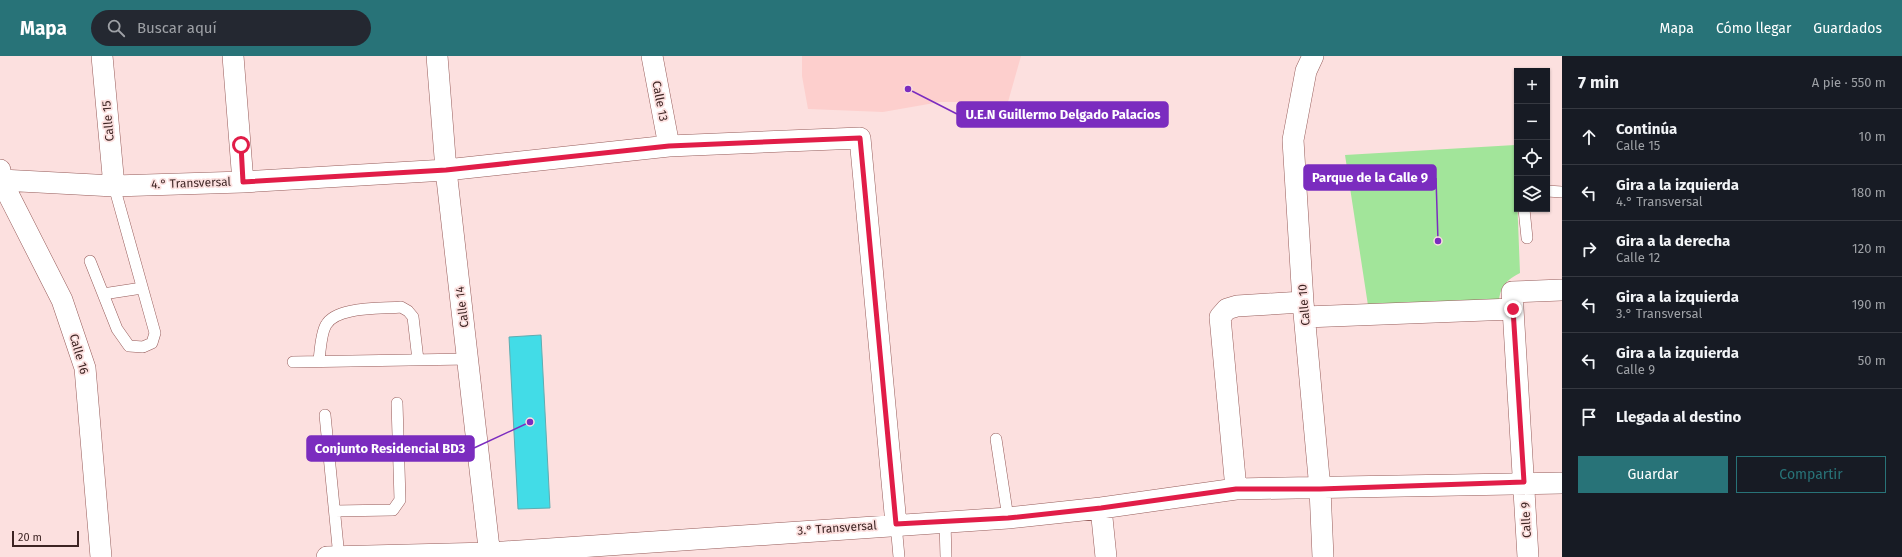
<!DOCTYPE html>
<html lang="es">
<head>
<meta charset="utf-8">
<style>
  :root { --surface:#171b24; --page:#242831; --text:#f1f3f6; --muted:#9ea1a6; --line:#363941; --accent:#287378 }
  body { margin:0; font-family:"Fira Sans",sans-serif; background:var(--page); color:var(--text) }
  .controls { position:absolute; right:12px; top:12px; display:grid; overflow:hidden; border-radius:0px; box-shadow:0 1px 3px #0004 }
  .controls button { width:36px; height:36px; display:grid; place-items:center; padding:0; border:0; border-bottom:1px solid var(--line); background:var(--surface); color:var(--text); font:20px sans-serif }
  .scale { position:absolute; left:12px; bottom:10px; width:67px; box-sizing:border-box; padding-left:4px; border:2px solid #3d2423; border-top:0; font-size:11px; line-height:14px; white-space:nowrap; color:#3d2423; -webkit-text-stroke:3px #fce0df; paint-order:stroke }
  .stop { position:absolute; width:12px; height:12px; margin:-9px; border:3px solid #e11d48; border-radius:50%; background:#fff }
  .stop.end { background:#e11d48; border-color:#fff; box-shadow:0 1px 4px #0008 }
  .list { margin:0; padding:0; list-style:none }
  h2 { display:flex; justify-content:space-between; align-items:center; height:52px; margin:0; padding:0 16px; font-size:17px }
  h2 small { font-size:13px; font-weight:400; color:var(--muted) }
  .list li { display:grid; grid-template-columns:26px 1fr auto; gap:12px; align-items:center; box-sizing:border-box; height:56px; padding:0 16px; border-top:1px solid var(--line) }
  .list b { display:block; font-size:15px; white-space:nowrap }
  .list p { margin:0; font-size:13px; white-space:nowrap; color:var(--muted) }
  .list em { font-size:13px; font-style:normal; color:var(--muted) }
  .actions { display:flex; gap:8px; padding:12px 16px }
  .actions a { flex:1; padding:9px 0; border:1px solid var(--accent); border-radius:0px; text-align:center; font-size:14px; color:var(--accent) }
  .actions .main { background:var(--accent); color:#fff }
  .icon { flex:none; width:22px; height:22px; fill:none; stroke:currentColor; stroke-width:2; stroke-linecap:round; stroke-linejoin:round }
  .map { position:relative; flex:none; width:1562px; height:501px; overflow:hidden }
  header { display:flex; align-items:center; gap:24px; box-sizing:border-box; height:56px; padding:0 20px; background:var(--accent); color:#fff }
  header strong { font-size:19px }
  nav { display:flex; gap:22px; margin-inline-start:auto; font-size:14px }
  .search { width:280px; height:36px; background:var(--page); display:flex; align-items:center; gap:10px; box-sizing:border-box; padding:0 14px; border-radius:22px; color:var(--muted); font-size:15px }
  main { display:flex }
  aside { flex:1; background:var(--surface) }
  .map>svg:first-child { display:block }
</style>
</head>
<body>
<header>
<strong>Mapa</strong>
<div class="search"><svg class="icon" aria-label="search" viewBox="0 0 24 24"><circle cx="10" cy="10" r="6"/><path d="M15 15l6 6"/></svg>Buscar aquí</div>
<nav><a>Mapa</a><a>Cómo llegar</a><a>Guardados</a></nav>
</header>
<main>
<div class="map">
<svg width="1562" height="501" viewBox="0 0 1562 501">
  <rect width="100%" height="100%" fill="#fce0df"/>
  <path fill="#fdcfcd" d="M802 0H1021L1008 46H940L883 56 808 53 802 20Z"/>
  <path fill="#a2e59a" d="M1515 89 1520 217C1507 224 1501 229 1499 244L1369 256 1345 99Z"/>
  <path fill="#42dce7" stroke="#5facb1" d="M541 279 550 452 518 453 509 281Z"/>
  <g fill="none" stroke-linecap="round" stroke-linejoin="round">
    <defs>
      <path id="service" d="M1547 135 1562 136
        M1524 153 1527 182
        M90 205 117 273 129 290 143 291 152 287 155 277 114 130
        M103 238 142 232
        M319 305C320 296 321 277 326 269 336 250 382 253 401 251L408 255 413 261 418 304
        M293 306 468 303
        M325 359 339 501
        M996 383 1008 462
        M335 455 393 454 400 444 397 347
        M945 466 946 501
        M896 468 899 501"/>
      <path id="minor" d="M102 0 114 130
        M233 0 243 126
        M437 0 446 114 490 501
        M652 0 669 90
        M1313 0 1306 15 1293 84 1303 246 1320 433 1323 501
        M0 114 1 124 62 244 85 312 101 501
        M1 124 114 130 243 126 446 114 669 90 860 82 896 468
        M1305 261 1513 253
        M1236 433 1220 261 1227 253 1237 250 1303 246
        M1101 452 1106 501
        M327 501 490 497 1008 462 1101 452 1236 433 1562 427
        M1528 501 1512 236 1562 234"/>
    </defs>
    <use href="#service" stroke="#965c5a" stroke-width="12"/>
    <use href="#minor" stroke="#965c5a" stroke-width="22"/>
    <use href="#service" stroke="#fff" stroke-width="11"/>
    <use href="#minor" stroke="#fff" stroke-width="21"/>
  </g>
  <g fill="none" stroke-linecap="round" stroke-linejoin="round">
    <path stroke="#e11d48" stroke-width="5" d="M241 89 243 126 446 114 669 90 860 82 896 468 1008 462 1101 452 1236 433H1320L1524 426 1513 253"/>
  </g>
  <g text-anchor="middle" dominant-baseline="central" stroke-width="3.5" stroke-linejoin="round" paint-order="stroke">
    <g font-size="12" fill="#3d2423" stroke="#fce0df">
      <text transform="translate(660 45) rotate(79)">Calle 13</text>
      <text transform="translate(108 65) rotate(-95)">Calle 15</text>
      <text transform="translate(191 127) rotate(-2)">4.° Transversal</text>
      <text transform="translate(1304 249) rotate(-95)">Calle 10</text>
      <text transform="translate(462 251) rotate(-97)">Calle 14</text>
      <text transform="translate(79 298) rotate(74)">Calle 16</text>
      <text transform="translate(1526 464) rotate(-93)">Calle 9</text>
      <text transform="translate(837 472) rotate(-4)">3.° Transversal</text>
    </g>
  </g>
  <path fill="none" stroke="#7b2cbf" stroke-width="1.5" d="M908 33L957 58M1438 185L1436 122M530 366L474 392"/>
  <g fill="#7b2cbf" stroke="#fce0df" stroke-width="1.5">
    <circle cx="908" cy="33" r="4"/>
    <circle cx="1438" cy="185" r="4"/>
    <circle cx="530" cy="366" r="4"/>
  </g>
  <g fill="#7b2cbf" stroke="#7b2cbf" stroke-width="1.5">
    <rect x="957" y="46" width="211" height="25" rx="4"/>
    <rect x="1304" y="109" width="132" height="25" rx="4"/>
    <rect x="307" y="380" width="167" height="25" rx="4"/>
  </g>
  <g font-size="13" text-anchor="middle" font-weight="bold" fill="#fff">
    <text x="1063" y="63">U.E.N Guillermo Delgado Palacios</text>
    <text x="1370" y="126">Parque de la Calle 9</text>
    <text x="390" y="397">Conjunto Residencial BD3</text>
  </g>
</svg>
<div class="controls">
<button>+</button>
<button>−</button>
<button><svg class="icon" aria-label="locate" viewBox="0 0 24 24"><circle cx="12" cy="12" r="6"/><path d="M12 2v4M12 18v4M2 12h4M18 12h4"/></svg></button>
<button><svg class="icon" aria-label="layers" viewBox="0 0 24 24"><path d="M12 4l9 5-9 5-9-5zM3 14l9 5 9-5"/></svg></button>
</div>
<div class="scale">20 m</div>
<div class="stop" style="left:241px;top:89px"></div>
<div class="stop end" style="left:1513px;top:253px"></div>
</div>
<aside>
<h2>7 min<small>A pie · 550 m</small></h2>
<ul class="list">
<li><svg class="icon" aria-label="ahead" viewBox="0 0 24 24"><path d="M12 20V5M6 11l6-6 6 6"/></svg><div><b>Continúa</b><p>Calle 15</p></div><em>10 m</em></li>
<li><svg class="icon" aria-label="left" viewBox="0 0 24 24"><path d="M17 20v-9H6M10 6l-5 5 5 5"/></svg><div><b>Gira a la izquierda</b><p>4.° Transversal</p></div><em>180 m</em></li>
<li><svg class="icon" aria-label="right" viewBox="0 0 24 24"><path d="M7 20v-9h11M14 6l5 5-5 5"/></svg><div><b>Gira a la derecha</b><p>Calle 12</p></div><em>120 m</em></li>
<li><svg class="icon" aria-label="left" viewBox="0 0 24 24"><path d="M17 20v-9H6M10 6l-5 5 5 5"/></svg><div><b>Gira a la izquierda</b><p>3.° Transversal</p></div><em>190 m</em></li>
<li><svg class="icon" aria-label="left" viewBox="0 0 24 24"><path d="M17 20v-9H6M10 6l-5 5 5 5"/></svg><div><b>Gira a la izquierda</b><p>Calle 9</p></div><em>50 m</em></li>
<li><svg class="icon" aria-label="arrive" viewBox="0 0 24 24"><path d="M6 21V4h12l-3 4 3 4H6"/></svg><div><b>Llegada al destino</b></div></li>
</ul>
<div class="actions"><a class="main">Guardar</a><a>Compartir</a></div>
</aside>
</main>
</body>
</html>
